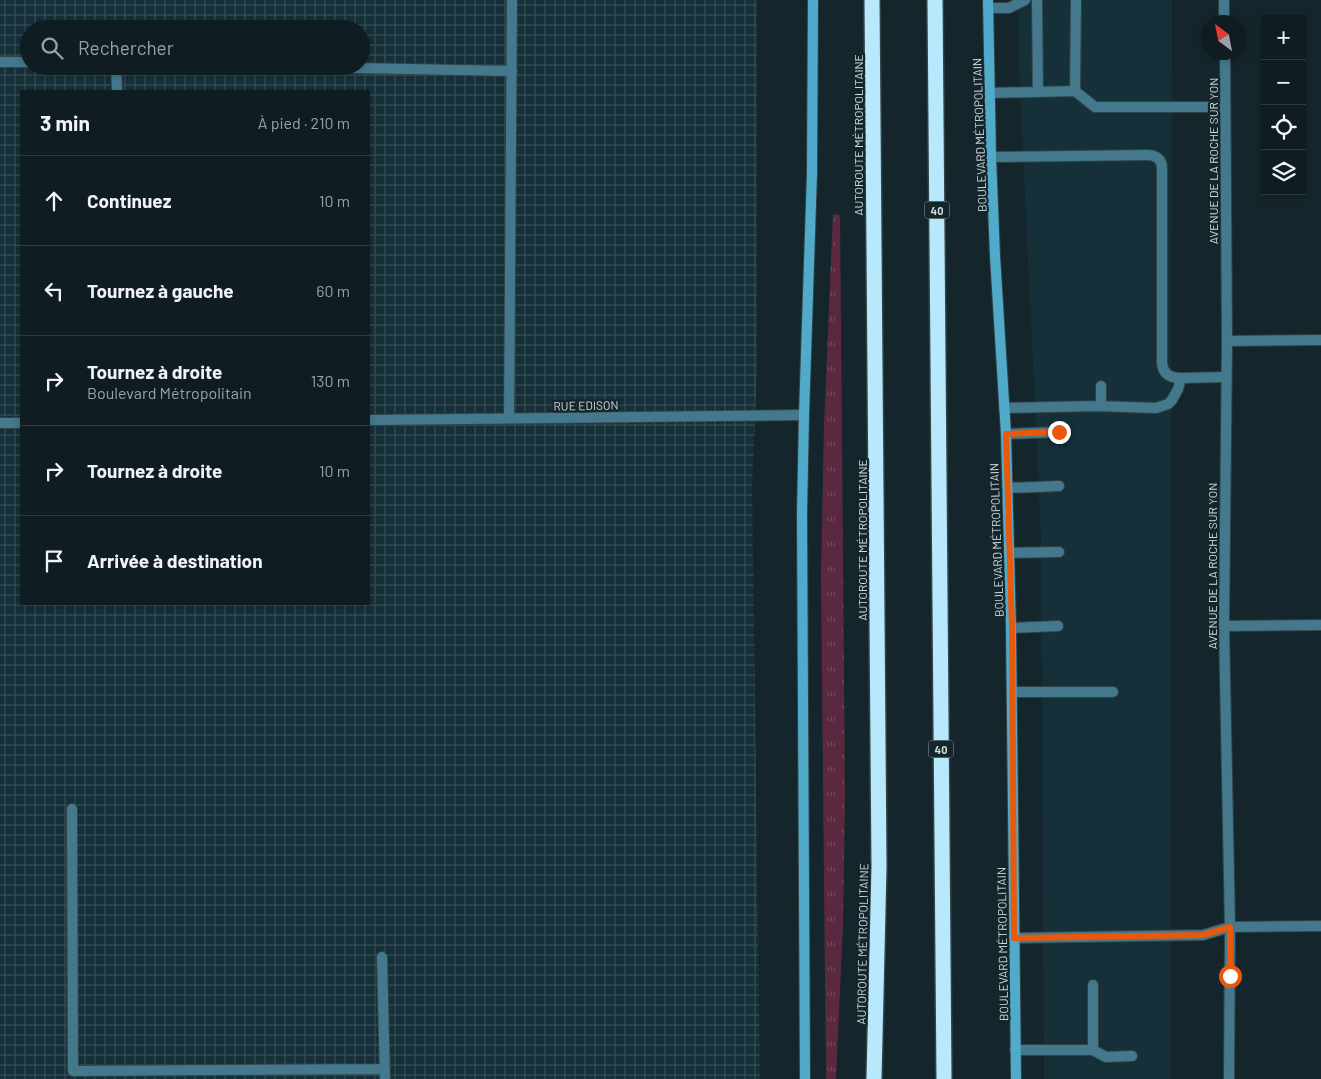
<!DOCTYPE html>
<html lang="fr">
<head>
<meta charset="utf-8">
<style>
  :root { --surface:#0f1c21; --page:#1d292e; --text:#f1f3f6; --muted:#9ba1a5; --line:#2f3a3f }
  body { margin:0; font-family:Barlow,sans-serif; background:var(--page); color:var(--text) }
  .controls { position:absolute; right:15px; top:15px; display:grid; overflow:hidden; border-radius:0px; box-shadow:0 2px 8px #0003 }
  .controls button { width:45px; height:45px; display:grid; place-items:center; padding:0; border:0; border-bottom:1px solid var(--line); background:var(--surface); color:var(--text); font:25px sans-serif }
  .compass { position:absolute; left:1201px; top:15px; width:45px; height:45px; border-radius:50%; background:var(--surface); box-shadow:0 2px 8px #0003; rotate:328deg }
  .stop { position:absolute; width:15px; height:15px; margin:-11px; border:4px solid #ea580c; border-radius:50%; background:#fff }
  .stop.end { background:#ea580c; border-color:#fff; box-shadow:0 1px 5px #0008 }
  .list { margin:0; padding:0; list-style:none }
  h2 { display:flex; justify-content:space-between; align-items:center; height:65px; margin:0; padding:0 20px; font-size:21px }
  h2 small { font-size:16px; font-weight:400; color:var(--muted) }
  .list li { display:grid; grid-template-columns:32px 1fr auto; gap:15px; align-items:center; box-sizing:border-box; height:90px; padding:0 20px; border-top:1px solid var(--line) }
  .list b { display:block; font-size:19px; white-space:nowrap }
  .list p { margin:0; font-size:16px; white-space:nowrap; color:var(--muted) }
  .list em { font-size:16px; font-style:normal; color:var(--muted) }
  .icon { flex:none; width:28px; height:28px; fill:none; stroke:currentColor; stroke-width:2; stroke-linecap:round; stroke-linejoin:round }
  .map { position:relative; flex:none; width:1321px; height:1079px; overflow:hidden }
  .search { position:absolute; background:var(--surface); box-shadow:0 2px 8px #0003; left:20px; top:20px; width:350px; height:55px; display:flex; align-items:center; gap:12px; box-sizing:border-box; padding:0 18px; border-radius:28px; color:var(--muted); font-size:19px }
  .panel { position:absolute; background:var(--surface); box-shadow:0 2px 8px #0003; left:20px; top:90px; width:350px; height:515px; border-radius:0px }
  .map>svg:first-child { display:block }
</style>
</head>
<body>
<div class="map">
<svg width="1321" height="1079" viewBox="0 0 1321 1079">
  <defs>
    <pattern id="industrial-grid" width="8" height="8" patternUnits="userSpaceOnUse" patternTransform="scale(1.25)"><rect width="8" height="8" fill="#163039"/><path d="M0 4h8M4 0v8" fill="none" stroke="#374d55"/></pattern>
    <pattern id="grass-tufts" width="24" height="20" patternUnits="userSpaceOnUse" patternTransform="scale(1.25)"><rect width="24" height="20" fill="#5a2940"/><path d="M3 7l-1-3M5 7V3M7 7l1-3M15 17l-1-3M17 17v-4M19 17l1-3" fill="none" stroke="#71475b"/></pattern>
  </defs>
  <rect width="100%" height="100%" fill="#14262c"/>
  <path fill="#163039" d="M1018 0H1172L1170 1079H1044L1041 536 1019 67Z"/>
  <path fill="url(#industrial-grid)" fill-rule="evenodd" d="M0 0H757V373L752 484 760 1079H0ZM29 29H361V66H29ZM21 91H369V604H21Z"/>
  <path fill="url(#grass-tufts)" d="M833 214 840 215 845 795 843 925 836 1079H826L821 576 824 425Z"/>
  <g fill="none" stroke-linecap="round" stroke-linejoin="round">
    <defs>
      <path id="lane" d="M1037 0 1038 92
        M989 8H1009L1025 0
        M0 62H29
        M116 66 117 91
        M248 66 512 71
        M1075 91 1076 0
        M990 93 1075 91 1095 107H1225
        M991 157 1147 155C1156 155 1162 159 1162 168V363C1163 374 1170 378 1181 378
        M1227 341 1321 340
        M1101 406V386
        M1004 408 1097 406 1156 408 1168 404 1172 400 1178 389 1181 378 1226 377
        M509 418 512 0
        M1006 434 1059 432
        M1008 488 1059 486
        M1009 553 1059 552
        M1011 628 1058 626
        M1012 692H1113
        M72 809 73 1071 385 1069
        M1014 938 1203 935 1230 927
        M382 957 385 1079
        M1015 1050H1093V985
        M1093 1050 1106 1057 1132 1056"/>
      <path id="street" d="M1224 0V22
        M1225 52 1227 341 1224 626 1230 927 1229 1079
        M369 420 804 415
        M0 423H21
        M1224 626 1321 625
        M1230 927 1321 926"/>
      <path id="secondary" d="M988 0 991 157 995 256 1006 434 1011 628 1016 1079
        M805 1079 802 514 804 415 812 173 813 0"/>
      <path id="highway" d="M872 0 879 866 874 1079
        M935 0 944 1079"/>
    </defs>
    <use href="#lane" stroke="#324348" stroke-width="12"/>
    <use href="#street" stroke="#324348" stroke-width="12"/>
    <use href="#secondary" stroke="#324348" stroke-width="12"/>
    <use href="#highway" stroke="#324348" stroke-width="18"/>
    <use href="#lane" stroke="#44798d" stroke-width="10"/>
    <use href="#street" stroke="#44798d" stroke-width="10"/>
    <use href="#secondary" stroke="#51aaca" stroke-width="10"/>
    <use href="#highway" stroke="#b7e8fc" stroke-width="15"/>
  </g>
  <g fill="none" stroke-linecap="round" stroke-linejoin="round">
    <path stroke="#ea580c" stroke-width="6" d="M1059 432 1006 434 1012 628 1014 938 1203 935 1230 927V976"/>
  </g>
  <g text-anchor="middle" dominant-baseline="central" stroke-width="4.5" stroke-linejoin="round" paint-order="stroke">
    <g fill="#14262c" stroke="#97a4a9" stroke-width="1">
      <rect x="924.5" y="201.5" width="25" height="17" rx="4"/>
      <rect x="928.5" y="740.5" width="25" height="17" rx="4"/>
    </g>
    <g font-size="11" font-weight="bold" fill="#cfdade">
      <text x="937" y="210">40</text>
      <text x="941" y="749">40</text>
    </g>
    <g font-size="12" fill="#cfdade" stroke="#14262c">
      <text transform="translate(858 135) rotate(-90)">AUTOROUTE MÉTROPOLITAINE</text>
      <text transform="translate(979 135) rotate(-92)">BOULEVARD MÉTROPOLITAIN</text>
      <text transform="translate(1213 161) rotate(-90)">AVENUE DE LA ROCHE SUR YON</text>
      <text transform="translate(586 405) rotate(-1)">RUE EDISON</text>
      <text transform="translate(862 540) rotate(-90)">AUTOROUTE MÉTROPOLITAINE</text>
      <text transform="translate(996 540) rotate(-92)">BOULEVARD MÉTROPOLITAIN</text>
      <text transform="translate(1212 566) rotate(-90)">AVENUE DE LA ROCHE SUR YON</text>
      <text transform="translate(862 944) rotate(-89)">AUTOROUTE MÉTROPOLITAINE</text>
      <text transform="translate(1002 944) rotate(-91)">BOULEVARD MÉTROPOLITAIN</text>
    </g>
  </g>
</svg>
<div class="controls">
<button>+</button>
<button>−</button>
<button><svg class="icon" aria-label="locate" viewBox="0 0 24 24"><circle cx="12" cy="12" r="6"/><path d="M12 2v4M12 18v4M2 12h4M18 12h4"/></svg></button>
<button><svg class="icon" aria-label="layers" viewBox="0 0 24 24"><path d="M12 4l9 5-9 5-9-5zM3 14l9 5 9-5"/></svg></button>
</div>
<svg class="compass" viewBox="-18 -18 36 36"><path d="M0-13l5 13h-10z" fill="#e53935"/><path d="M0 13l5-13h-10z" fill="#9ba1a5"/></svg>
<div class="stop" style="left:1230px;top:976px"></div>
<div class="stop end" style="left:1059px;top:432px"></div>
<div class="search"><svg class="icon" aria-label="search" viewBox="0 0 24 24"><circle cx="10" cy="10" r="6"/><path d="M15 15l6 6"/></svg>Rechercher</div>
<section class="panel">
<h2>3 min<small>À pied · 210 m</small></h2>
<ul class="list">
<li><svg class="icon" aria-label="ahead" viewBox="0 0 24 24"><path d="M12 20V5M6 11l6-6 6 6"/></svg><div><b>Continuez</b></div><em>10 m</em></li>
<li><svg class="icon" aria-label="left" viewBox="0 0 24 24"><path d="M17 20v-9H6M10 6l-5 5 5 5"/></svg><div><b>Tournez à gauche</b></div><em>60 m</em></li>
<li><svg class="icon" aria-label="right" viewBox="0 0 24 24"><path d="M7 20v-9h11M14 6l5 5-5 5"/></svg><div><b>Tournez à droite</b><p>Boulevard Métropolitain</p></div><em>130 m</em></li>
<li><svg class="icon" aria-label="right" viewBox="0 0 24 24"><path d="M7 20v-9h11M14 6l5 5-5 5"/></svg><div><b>Tournez à droite</b></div><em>10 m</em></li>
<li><svg class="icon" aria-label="arrive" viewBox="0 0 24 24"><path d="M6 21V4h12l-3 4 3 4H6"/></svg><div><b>Arrivée à destination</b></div></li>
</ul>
</section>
</div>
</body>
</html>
